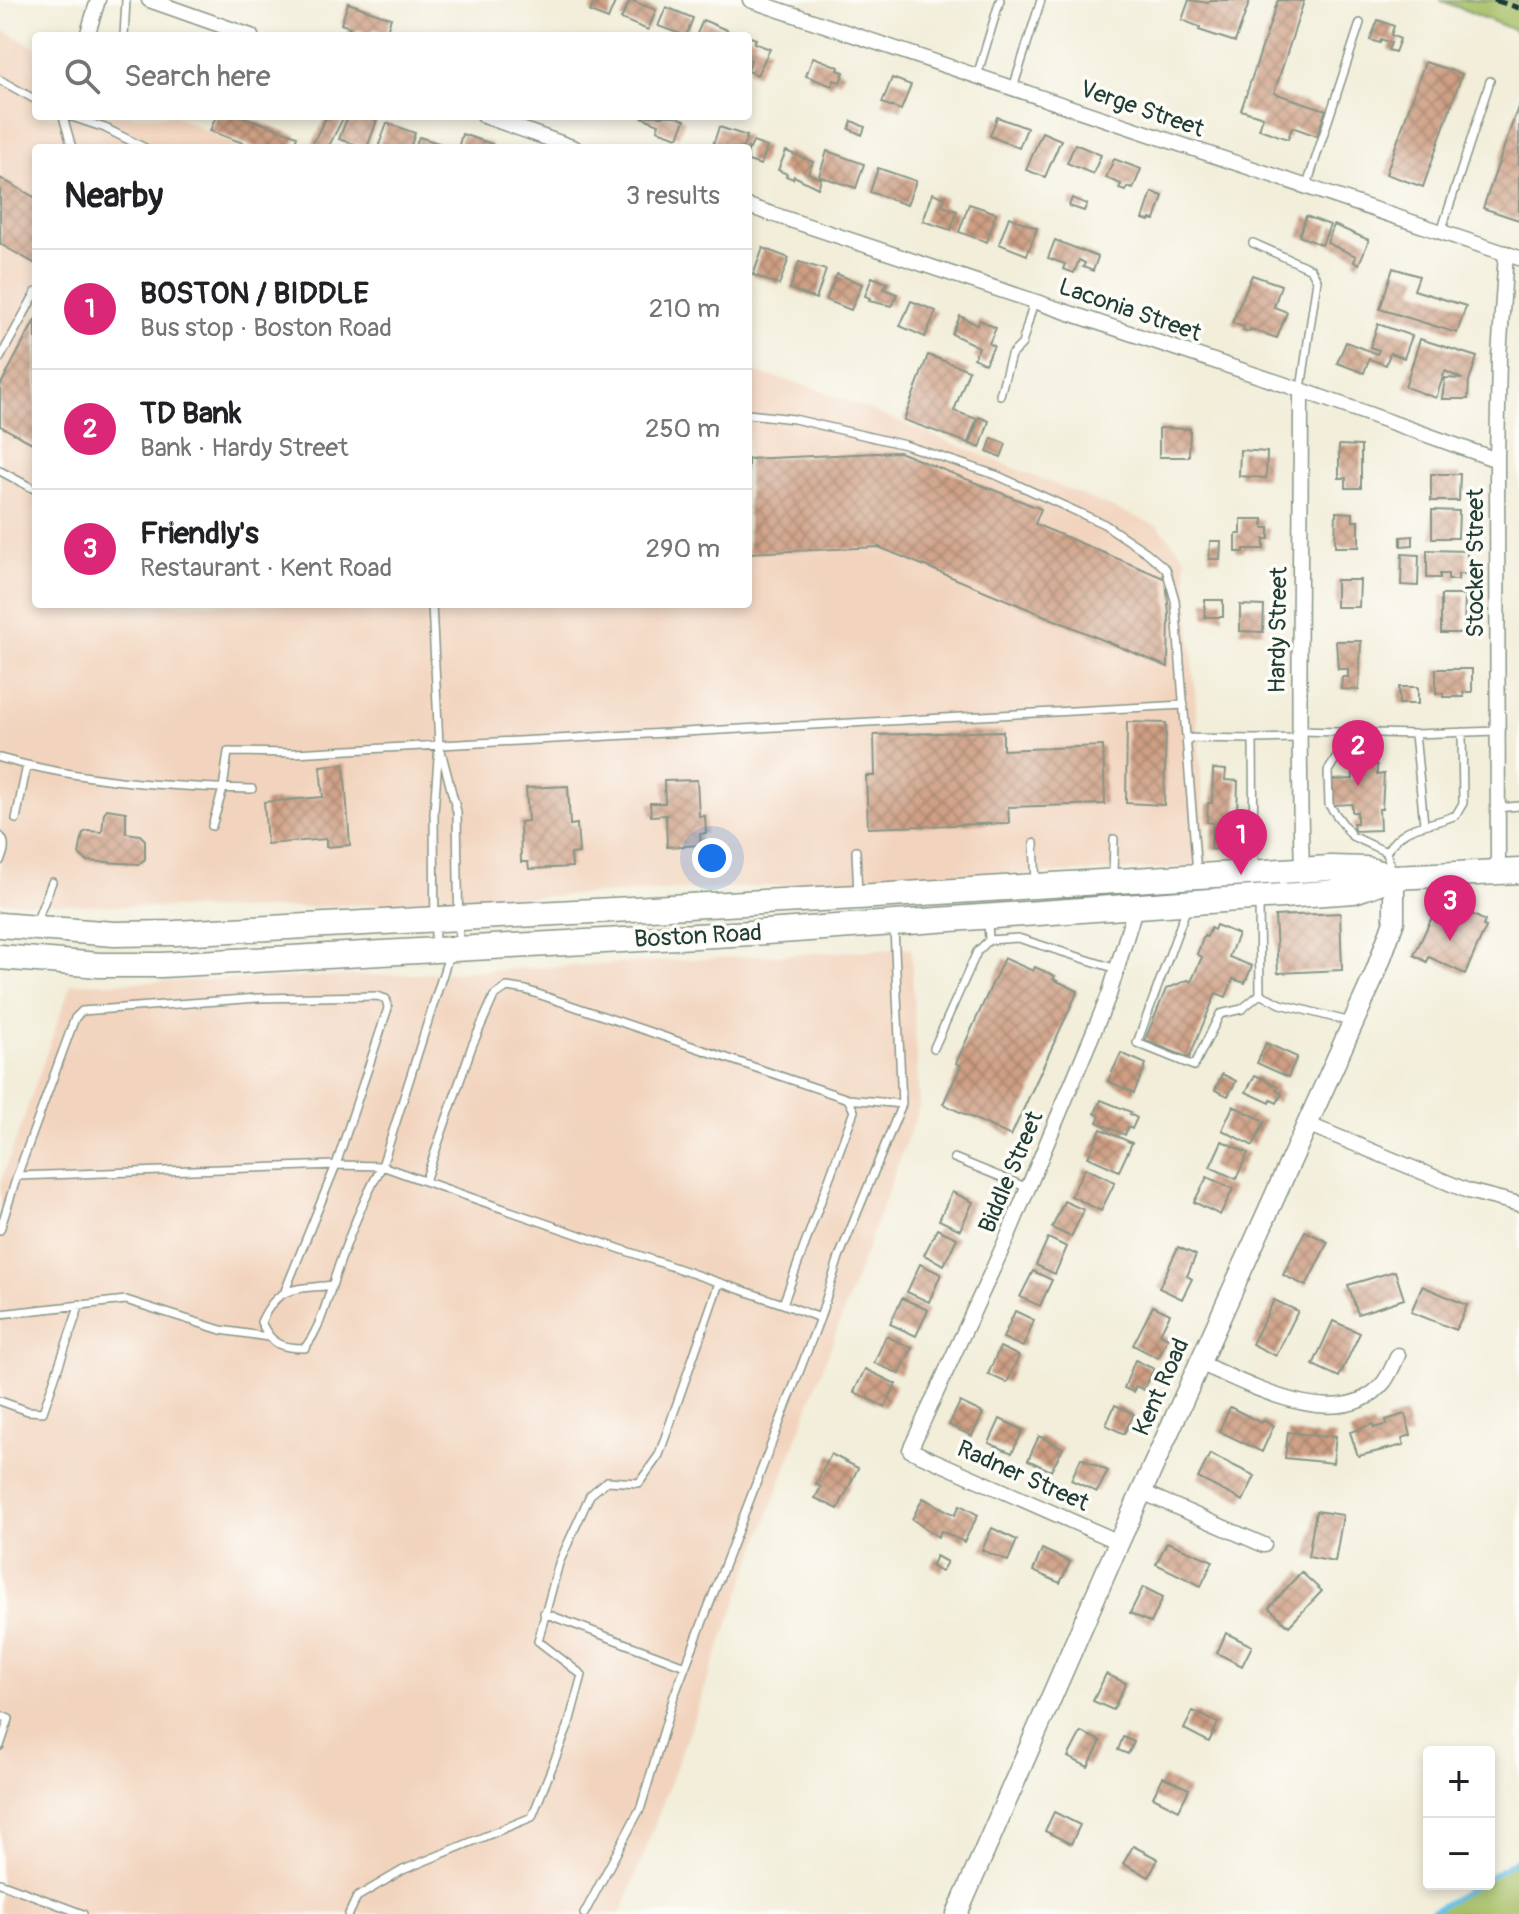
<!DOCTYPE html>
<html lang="en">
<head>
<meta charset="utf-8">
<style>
  :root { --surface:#fff; --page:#f2f2f2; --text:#202124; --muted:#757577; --line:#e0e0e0; --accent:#db2777 }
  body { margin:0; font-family:Pangolin,sans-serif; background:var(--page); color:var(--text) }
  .controls { position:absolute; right:24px; bottom:24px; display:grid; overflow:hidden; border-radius:8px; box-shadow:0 4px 12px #0003 }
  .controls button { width:72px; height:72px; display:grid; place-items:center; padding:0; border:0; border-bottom:2px solid var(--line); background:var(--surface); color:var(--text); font:40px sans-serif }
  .you { position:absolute; left:712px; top:858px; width:28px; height:28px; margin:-20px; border:6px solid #fff; border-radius:50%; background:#1a73e8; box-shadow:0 0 0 12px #1a73e833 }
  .badge { display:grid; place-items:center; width:52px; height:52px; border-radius:50%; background:var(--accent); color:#fff; font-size:26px; font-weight:700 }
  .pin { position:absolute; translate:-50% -66px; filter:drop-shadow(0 2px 4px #0008) }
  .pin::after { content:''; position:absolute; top:42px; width:28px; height:24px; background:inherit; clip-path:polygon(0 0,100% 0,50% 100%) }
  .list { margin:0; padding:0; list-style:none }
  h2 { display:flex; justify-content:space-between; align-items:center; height:104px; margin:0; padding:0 32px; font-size:34px }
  h2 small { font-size:26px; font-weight:400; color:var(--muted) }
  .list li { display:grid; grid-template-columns:52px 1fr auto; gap:24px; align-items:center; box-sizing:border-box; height:120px; padding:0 32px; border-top:2px solid var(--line) }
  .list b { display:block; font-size:30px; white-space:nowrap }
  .list p { margin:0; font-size:26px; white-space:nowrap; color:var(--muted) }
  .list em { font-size:26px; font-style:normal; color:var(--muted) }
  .icon { flex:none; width:44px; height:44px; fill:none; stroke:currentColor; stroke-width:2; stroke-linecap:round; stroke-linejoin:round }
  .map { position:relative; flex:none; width:1519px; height:1914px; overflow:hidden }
  .search { position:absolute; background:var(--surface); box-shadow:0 4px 12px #0003; left:32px; top:32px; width:720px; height:88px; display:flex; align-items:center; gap:20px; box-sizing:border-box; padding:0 28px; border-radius:8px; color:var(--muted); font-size:30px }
  .panel { position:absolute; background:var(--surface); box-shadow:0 4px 12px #0003; left:32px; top:144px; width:720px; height:464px; border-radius:8px }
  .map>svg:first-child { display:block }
</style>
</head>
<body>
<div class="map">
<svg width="1519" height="1914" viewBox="0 0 1519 1914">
  <defs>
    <pattern id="building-cross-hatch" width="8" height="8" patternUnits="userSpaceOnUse" patternTransform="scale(2)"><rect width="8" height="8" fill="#cf9f84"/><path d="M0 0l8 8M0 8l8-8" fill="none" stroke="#a7836d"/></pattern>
  </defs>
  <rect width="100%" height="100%" fill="#fdfcf7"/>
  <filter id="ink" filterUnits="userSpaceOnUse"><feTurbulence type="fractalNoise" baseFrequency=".0125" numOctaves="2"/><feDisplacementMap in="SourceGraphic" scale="16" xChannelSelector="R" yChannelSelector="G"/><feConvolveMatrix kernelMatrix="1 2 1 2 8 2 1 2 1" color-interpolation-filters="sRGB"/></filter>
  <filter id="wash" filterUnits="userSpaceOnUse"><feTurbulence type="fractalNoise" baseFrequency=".006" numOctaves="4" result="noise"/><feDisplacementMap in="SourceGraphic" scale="32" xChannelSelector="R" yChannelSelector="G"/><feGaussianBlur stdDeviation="1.8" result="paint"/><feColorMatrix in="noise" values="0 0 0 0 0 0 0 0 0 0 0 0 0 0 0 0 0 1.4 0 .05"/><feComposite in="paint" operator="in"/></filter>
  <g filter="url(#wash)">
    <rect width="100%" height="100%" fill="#f2eeda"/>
    <path fill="#f2d4be" d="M0 28 36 48V116H175L243 148H36V604H748V371L810 386 1158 526 1185 556 1208 866 243 910 0 902Z
      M911 948 919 1107 624 1908 619 1914H0V1185L71 984 418 974Z"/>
    <path fill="#a5be64" stroke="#627e4c" stroke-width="2" d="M1440 0H1519V32Z
      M1519 1856V1914H1428L1478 1884H1489V1878Z"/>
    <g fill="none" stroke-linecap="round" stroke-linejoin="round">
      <path stroke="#68c1e5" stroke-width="5" d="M1489 1877 1519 1859
        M1428 1914 1478 1884"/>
    </g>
    <g id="blocks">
      <path fill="url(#building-cross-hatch)" d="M595 0H616L608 19 590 12Z
        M630 0 656 10 648 30 621 19Z
        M1189 0 1208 3 1210 0H1250L1235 42 1199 30 1200 27 1182 20Z
        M1278 0 1304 1 1274 93 1326 110 1317 136 1292 127 1288 139 1259 129 1263 117 1241 110Z
        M348 3 391 18 386 33 375 29 370 35 358 30 355 36H346L350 27 341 24Z
        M666 7 693 18 686 36 658 26Z
        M703 20 729 31 727 36H696Z
        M1378 20 1394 26 1391 35 1400 39 1395 52 1388 50 1391 43 1381 39 1380 43 1370 40Z
        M748 36 756 39 754 43 770 49 757 75 748 71 751 60 748 59Z
        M813 57 839 67 838 70 844 72 840 82 834 80 832 86 806 76Z
        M1425 62 1462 74 1423 187 1386 174Z
        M892 78 911 85 901 110 882 103Z
        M1519 104V220L1483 208Z
        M216 116H242L297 136 293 148H257L210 131Z
        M327 116H344L328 148H310Z
        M348 116H366L377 120 367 148 339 139Z
        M639 116H676L685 120 678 137 657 130 659 124Z
        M997 117 1027 128 1019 148 990 136Z
        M852 121 865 127 862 135 849 129Z
        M387 123 415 133 410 148H378Z
        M719 127 747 136 743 148H712Z
        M1042 132 1061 140 1045 177 1026 170Z
        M462 134 492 144 491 148H458Z
        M419 137 451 147V148H415Z
        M753 142 767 147 761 165 748 161V148L750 149Z
        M1075 144 1101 155 1093 174 1067 163Z
        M786 151 813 162 808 173 821 179 818 188 794 176 793 179 786 176 787 174 778 170Z
        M827 151 864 164 856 188 819 176Z
        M1114 159 1141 169 1133 189 1127 187 1126 191 1119 189 1121 184 1106 178Z
        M878 168 916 181 907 205 870 192Z
        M0 178 36 198V264L0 244Z
        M1152 192 1163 196 1155 220 1150 219 1149 221 1143 219Z
        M933 193 945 198 942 206 957 211 951 230 923 221Z
        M1072 198 1087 204 1084 211 1069 206Z
        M969 204 996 213 987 242 959 232Z
        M1306 216 1330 225 1322 245 1299 236Z
        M1009 217 1037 228 1027 255 999 244Z
        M1334 225 1369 240 1359 264 1354 262 1356 256 1327 243Z
        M1055 240 1098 257 1093 271 1083 267 1085 263 1079 260 1074 273 1063 269 1065 264 1048 258Z
        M763 248 789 258 779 285 753 275Z
        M799 262 826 270 816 299 790 289Z
        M1393 268 1419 276 1414 290 1466 306 1457 333 1380 309Z
        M837 274 862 284 851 310 826 300Z
        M1252 275 1281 285 1274 307 1287 312 1277 338 1250 329 1249 332 1243 330 1244 327 1232 323Z
        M872 277 887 283 884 289 897 294 892 306 869 301 870 298 865 296Z
        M911 301 936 311 925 337 900 326Z
        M960 316 977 325 980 320 996 328 989 343 994 346 985 364 974 358 979 347 952 334Z
        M36 318V445L0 426V386Z
        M1378 324 1412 336 1404 358 1390 353 1386 365 1369 359 1364 373 1337 363 1346 342 1377 354 1379 350 1370 347Z
        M1420 339 1477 357 1469 381 1468 399H1442L1445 378 1462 379 1445 371 1436 398 1405 387Z
        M928 355 969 370 954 411 977 419 968 443 904 420Z
        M979 417 989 421 980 448 970 444Z
        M1159 428 1190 429 1189 457H1159Z
        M992 438 1006 444 1001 457 987 452Z
        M1339 445 1361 446V488H1346V478H1339Z
        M1240 450 1267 452 1266 478 1239 476Z
        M899 452 1041 509 1035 524 1166 579 1169 614 1168 667 879 547 748 553V459Z
        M1431 474H1460L1459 501H1431Z
        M1432 510 1459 511 1458 538H1432Z
        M1336 512 1353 513V521H1359V547H1335Z
        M1241 519H1263V528H1269V539H1264V549H1244V552H1236V534H1241Z
        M1413 536V545L1401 546V537Z
        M1210 541H1221L1220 559H1209Z
        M1427 550 1467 551V574H1458V580H1448V574H1440V578H1427Z
        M1402 554 1419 555 1418 586 1401 585Z
        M1336 580H1360L1359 607H1336Z
        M1441 595H1465L1464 633H1441Z
        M1205 600H1223V617H1205Z
        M1240 605 1264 606 1263 632 1240 631Z
        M1336 641H1361L1359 690 1341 689 1342 677H1348V669H1338Z
        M1436 669H1472V692H1463L1464 697H1443V693H1436Z
        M1399 687H1418V704H1399Z
        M1127 722 1166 723 1164 805 1126 803Z
        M1003 731V750L1103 746 1105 804 1008 807 1009 823 868 828 866 776H875L874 735Z
        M1366 749V756H1372V765H1377V775L1384 774 1382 809H1379L1380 830 1354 831 1353 823H1357V812H1352V804L1333 805 1332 780 1353 779 1352 763 1359 750Z
        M344 764 350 845 326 847V839L267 844 264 802 323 797 320 766Z
        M1213 769 1226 770 1225 780 1238 781 1236 850 1211 849 1213 823 1207 822 1208 803H1212Z
        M697 780 699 816H705L706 833 700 834 701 845 667 847 666 815 651 816 650 803H665L664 781Z
        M568 786 570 825 577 824 579 853 571 854 572 867 529 869 528 862H521L520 822 528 821 526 788Z
        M107 809 126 812V833L140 835 145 840V859L139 864 87 861 79 854 83 833 87 831 102 832 104 813Z
        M1445 908 1464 917 1466 911 1485 921 1483 926 1486 927 1465 974 1429 957 1427 962 1414 955 1435 911 1442 915Z
        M1340 913 1342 970 1278 973 1275 916Z
        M1216 925 1238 934 1229 957 1252 966 1245 983 1233 979 1226 997 1216 993 1189 1058 1145 1040 1166 989 1188 980 1191 982 1202 957 1197 954 1204 936 1207 937 1211 928 1214 930Z
        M1004 958 1033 971 1035 967 1055 976 1053 979 1078 991 1011 1136 943 1104 961 1066 956 1063Z
        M1266 1043 1297 1057 1288 1077 1257 1063Z
        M1121 1053 1146 1064 1134 1093 1108 1081Z
        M1222 1074 1236 1081 1228 1096 1215 1090Z
        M1255 1075 1278 1086 1276 1090 1282 1094 1277 1103 1271 1100 1270 1103 1246 1092Z
        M1101 1100 1131 1112 1130 1114 1137 1118 1132 1129 1128 1127 1125 1135 1097 1122 1100 1116 1095 1113Z
        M1233 1106 1265 1121 1253 1146 1222 1130Z
        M1101 1129 1132 1143 1119 1171 1088 1157Z
        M1222 1141 1248 1153 1236 1179 1210 1167Z
        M1085 1168 1115 1182 1101 1211 1071 1196Z
        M1207 1177 1233 1189 1220 1215 1194 1202Z
        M952 1192 973 1202 960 1230 939 1220Z
        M1064 1201 1084 1210 1071 1237 1052 1228Z
        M937 1229 957 1238 944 1265 924 1255Z
        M1305 1231 1328 1242 1306 1286 1283 1275Z
        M1048 1238 1067 1247 1055 1274 1036 1265Z
        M1178 1247 1196 1255 1187 1276 1192 1279 1182 1299 1159 1288Z
        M920 1264 941 1274 929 1302 907 1292Z
        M1033 1271 1052 1280 1040 1306 1020 1297Z
        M1395 1271 1404 1299 1358 1314 1348 1285Z
        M1422 1286 1467 1305 1456 1330 1411 1312Z
        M902 1298 928 1310 916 1336 890 1324Z
        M1274 1300 1298 1311 1276 1356 1252 1344Z
        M1153 1306 1170 1314 1160 1334 1168 1338 1158 1358 1133 1345Z
        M1015 1311 1034 1320 1023 1347 1003 1338Z
        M1333 1321 1360 1333 1339 1377 1313 1365Z
        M886 1336 912 1348 900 1374 874 1363Z
        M1000 1347 1019 1356 1007 1383 988 1374Z
        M1135 1360 1154 1369 1144 1390 1136 1386 1133 1392 1124 1388Z
        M865 1369 896 1384 885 1407 854 1392Z
        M960 1402 983 1413 972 1436 949 1425Z
        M1115 1405 1134 1414 1124 1434 1106 1425Z
        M1230 1407 1261 1423 1263 1421 1274 1425 1262 1452 1219 1431Z
        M1405 1414 1411 1435 1402 1438 1404 1445 1358 1456 1350 1432 1373 1424 1374 1428 1387 1424 1386 1420Z
        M1000 1419 1023 1430 1012 1453 989 1443Z
        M1288 1432 1325 1437V1435L1336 1436 1333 1463 1285 1458Z
        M1039 1436 1063 1448 1051 1471 1028 1460Z
        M831 1454 858 1468 838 1509 815 1498 821 1487 816 1484Z
        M1210 1454 1255 1476 1243 1501 1198 1478Z
        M1081 1458 1108 1471 1097 1492 1071 1480Z
        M923 1498 955 1515 960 1505 978 1515 964 1542 941 1531 938 1537 912 1519Z
        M1316 1511 1343 1515 1335 1562 1308 1557Z
        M992 1528 1017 1540 1008 1561 982 1550Z
        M1167 1542 1213 1561 1201 1586 1156 1564Z
        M1042 1549 1070 1562 1060 1583 1033 1571Z
        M936 1556 947 1562 941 1572 931 1566Z
        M1301 1572 1322 1591 1289 1626 1269 1608Z
        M1143 1587 1163 1597 1151 1623 1130 1613Z
        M1226 1633 1252 1646 1242 1666 1217 1653Z
        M1106 1674 1126 1683 1113 1710 1093 1701Z
        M1193 1711 1218 1723 1209 1742 1184 1729Z
        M1081 1732 1101 1741 1088 1767 1068 1757Z
        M1123 1737 1134 1742 1128 1754 1118 1750Z
        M1163 1777 1189 1789 1179 1810 1153 1797Z
        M1054 1812 1080 1825 1071 1844 1045 1831Z
        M1133 1846 1158 1859 1149 1877 1123 1864Z"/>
    </g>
  </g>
  <g filter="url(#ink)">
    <use href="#blocks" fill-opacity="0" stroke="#889687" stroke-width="2"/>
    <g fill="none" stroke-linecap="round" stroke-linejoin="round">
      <defs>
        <path id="lane" d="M124 36 126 0
          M977 76 1000 0
          M0 80 36 100
          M1013 88 1041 0
          M63 116 72 148
          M69 116 105 128 145 148
          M1306 188 1360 23
          M1441 232 1490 81
          M1253 243 1311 269 1317 280 1301 389
          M0 358 36 292
          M1000 395 1011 355 1022 344 1034 301
          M748 414 794 419 905 445 996 475 1104 524 1146 552 1166 569 1175 600 1197 873
          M0 471 36 490
          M432 605 439 745 434 812 435 947
          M1300 731 1415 734 1496 731
          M1353 731 1328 771 1329 805 1352 836 1386 852 1392 871
          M1415 734 1424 824
          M1187 738 1253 739
          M441 751 457 812 459 944
          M0 758C81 781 168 787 252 789
          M1497 808 1519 806
          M16 819 27 765
          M212 826 223 789 228 752 294 753 1184 705
          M0 836C7 843 4 853 0 861
          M1034 843 1036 884
          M856 851 858 895
          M1386 852C1406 821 1427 828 1456 815L1463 803 1462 732
          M1254 868 1253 739 1298 738
          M1113 875 1114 839
          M1187 907 1137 1043 1194 1066 1220 1014 1242 1009 1260 994 1259 900
          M988 922 989 940 1018 938 1117 969
          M35 925 52 882
          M1260 994 1281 1004 1351 1022
          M934 1048 977 952 989 940
          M848 1099 902 1104 894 928
          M954 1158 1028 1188
          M0 1230 17 1176
          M332 1285C295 1290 278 1284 261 1322 272 1345 280 1348 305 1348 320 1328 324 1309 332 1286 345 1245 361 1204 382 1166 515 1214 649 1259 783 1304L854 1111 848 1099 526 990 507 987 494 996 472 1046 425 1181
          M285 1291 336 1165 388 1008 386 999 377 996 258 998 82 1011 75 1018 17 1176 336 1165 382 1166 450 952
          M783 1304 820 1318 839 1257 902 1104
          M0 1314 126 1300 221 1330 268 1337
          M0 1401 28 1411 43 1412 80 1304
          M544 1613 685 1666
          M0 1715 9 1719 0 1746
          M0 1883 83 1914
          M349 1914 357 1897 403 1870 532 1817 568 1727 582 1675 538 1641 559 1563 590 1495 607 1481 639 1483 659 1455 719 1283
          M584 1914 641 1807 674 1696 820 1318"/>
        <path id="street" d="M149 0 251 36
          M750 0 1519 258
          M87 36 98 0
          M484 116 575 148
          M748 206 1301 390 1497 460
          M1301 390C1301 550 1297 710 1302 870
          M1498 872 1497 460 1499 357 1506 253
          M1307 1124 1468 1191 1519 1204
          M1200 1363C1247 1384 1341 1436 1384 1382 1390 1374 1394 1364 1398 1355
          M1142 1492 1264 1545
          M1119 1542 910 1450 1007 1238 1109 995 1136 905"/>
        <path id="secondary" d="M957 1914 1119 1542 1375 974 1394 921V877"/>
        <path id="primary" d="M0 925 114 934 175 933 858 897 1330 868 1366 869 1394 877 1519 871
          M0 957 99 965H161L751 933 1354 891 1394 877"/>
      </defs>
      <use href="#lane" stroke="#889687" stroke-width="10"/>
      <use href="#street" stroke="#889687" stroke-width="17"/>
      <use href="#secondary" stroke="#889687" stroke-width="23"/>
      <use href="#primary" stroke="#889687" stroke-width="27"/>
      <use href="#lane" stroke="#fff" stroke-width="7"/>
      <use href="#street" stroke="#fff" stroke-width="14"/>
      <use href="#secondary" stroke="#fff" stroke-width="20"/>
      <use href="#primary" stroke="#fff" stroke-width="24"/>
      <path stroke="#1f3d34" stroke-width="5" stroke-dasharray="12 6" stroke-linecap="butt" d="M1494 0 1519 8"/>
    </g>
  </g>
  <g text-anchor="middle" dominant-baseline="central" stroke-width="7" stroke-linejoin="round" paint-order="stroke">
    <g font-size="24" fill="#1f3d34" stroke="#fdfcf7">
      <text transform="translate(1142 109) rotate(19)">Verge Street</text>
      <text transform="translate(1130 310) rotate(19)">Laconia Street</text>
      <text transform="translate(1475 563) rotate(-90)">Stocker Street</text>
      <text transform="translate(1278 630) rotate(-89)">Hardy Street</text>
      <text transform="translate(698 936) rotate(-3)">Boston Road</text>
      <text transform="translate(1011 1172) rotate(-67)">Biddle Street</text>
      <text transform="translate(1161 1387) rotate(-66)">Kent Road</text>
      <text transform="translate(1023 1476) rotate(24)">Radner Street</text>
    </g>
  </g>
</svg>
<div class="controls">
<button>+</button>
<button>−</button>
</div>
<div class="you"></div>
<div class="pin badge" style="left:1241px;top:875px">1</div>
<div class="pin badge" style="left:1358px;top:786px">2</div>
<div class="pin badge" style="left:1450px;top:941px">3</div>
<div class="search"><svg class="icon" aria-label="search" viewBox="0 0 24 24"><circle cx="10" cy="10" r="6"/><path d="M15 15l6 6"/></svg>Search here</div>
<section class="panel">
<h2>Nearby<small>3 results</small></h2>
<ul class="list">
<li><span class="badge">1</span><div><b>BOSTON / BIDDLE</b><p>Bus stop · Boston Road</p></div><em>210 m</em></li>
<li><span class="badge">2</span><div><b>TD Bank</b><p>Bank · Hardy Street</p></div><em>250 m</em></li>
<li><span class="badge">3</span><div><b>Friendly's</b><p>Restaurant · Kent Road</p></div><em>290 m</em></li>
</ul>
</section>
</div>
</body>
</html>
